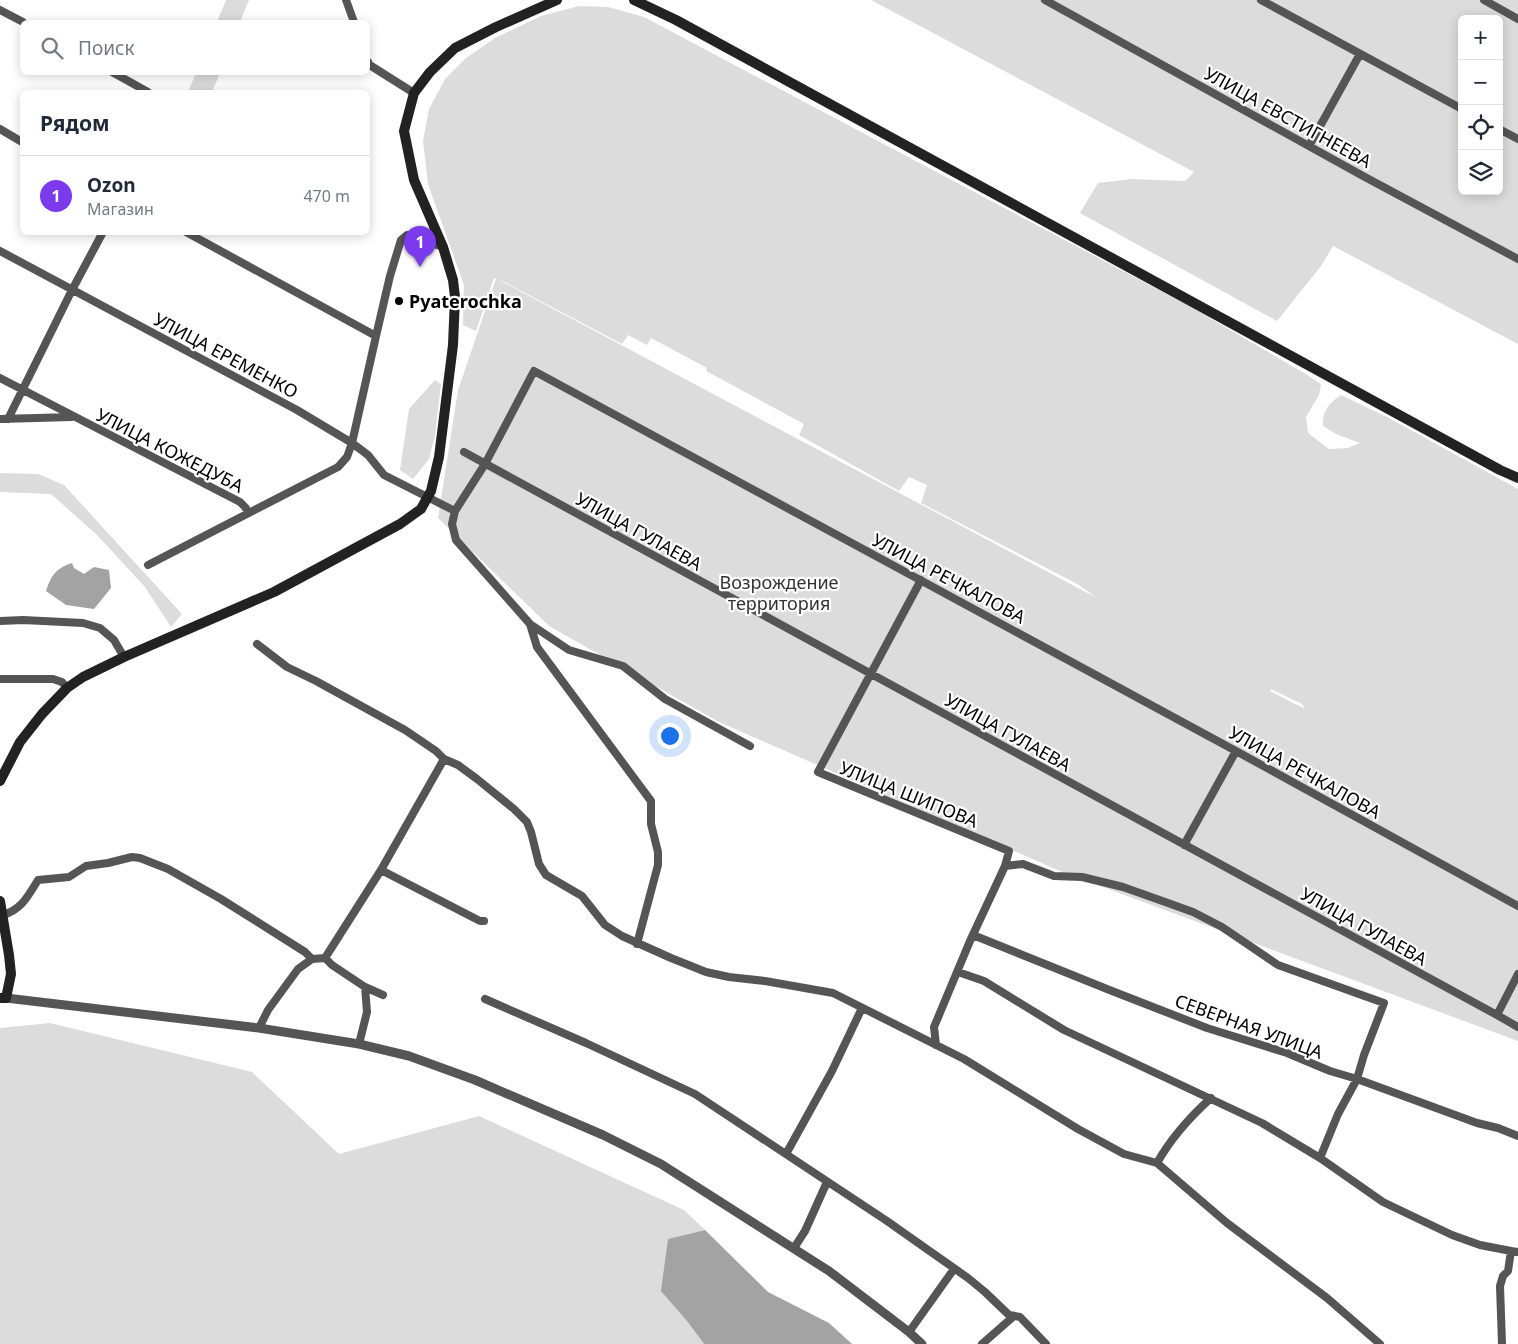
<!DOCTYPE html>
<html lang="ru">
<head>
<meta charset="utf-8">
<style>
  :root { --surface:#fff; --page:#f2f2f3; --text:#1f2937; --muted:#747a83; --line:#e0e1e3; --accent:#7c3aed }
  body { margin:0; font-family:"Noto Sans",sans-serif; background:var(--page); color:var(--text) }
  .controls { position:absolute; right:15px; top:15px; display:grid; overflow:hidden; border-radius:8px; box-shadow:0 2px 12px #0003 }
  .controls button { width:45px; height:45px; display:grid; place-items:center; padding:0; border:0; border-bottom:1px solid var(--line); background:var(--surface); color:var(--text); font:25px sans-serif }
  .you { position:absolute; left:669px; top:735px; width:18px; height:18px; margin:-12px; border:4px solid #fff; border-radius:50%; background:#1a73e8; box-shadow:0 0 0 8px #1a73e833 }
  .badge { display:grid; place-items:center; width:32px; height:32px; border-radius:50%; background:var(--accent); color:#fff; font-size:16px; font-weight:700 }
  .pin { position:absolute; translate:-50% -41px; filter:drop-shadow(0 1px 2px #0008) }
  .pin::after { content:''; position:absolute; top:26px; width:18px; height:15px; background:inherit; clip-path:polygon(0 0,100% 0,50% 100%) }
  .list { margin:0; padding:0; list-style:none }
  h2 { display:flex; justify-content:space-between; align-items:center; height:65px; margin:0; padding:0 20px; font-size:21px }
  h2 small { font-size:16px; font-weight:400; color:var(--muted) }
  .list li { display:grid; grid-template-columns:32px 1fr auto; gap:15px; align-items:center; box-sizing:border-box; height:80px; padding:0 20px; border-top:1px solid var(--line) }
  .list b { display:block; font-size:19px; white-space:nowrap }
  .list p { margin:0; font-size:16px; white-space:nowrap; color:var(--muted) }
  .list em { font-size:16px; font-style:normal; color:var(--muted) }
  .icon { flex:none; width:28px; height:28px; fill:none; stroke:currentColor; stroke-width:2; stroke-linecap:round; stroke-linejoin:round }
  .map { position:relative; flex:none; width:1518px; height:1344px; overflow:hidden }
  .search { position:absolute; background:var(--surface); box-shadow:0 2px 12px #0003; left:20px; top:20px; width:350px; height:55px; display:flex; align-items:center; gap:12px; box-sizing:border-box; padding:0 18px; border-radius:8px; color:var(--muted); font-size:19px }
  .panel { position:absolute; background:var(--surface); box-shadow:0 2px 12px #0003; left:20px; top:90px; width:350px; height:145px; border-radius:8px }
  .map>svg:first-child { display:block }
</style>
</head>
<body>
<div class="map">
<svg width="1518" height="1344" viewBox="0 0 1518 1344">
  <rect width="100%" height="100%" fill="#fff"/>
  <path fill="#dcdcdc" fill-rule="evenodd" d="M226 0H249L240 22H217Z
    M871 0H1518V344L1333 246 1321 266 1277 321 1080 213 1098 183 1132 179 1185 181 1194 172ZM1462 19H1499V191H1462Z
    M579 6 608 7 644 17 1189 306 1304 373 1321 384 1319 395 1306 417 1308 433 1329 449 1348 448 1360 443 1336 434 1323 426C1322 411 1329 403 1341 395L1387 417 1518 489V1041L1060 871 719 722 549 626 438 518 458 390 496 279 494 278 476 331 463 325 464 285 428 184 423 141 429 109 445 79 466 58 495 38 541 16ZM497 279 504 282 622 344 628 335 647 345 651 338 707 368 706 371 804 424 799 435 899 491 909 477 927 485 921 503 1079 585 1097 598ZM1271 689 1302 704 1305 709 1270 691Z
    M196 73H220L212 92H188Z
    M435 380 441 384 435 436 429 459 413 479 400 470 409 409Z
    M0 473 38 474 64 485 182 614 171 627 145 587 96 534 51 494 0 492Z
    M50 1023 252 1072 339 1154 479 1116 684 1210 705 1230 668 1239 687 1321 704 1344H0V1028Z"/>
  <path fill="#a3a3a3" d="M72 563 74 568 84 574 94 567 109 570 111 588 94 609 66 605 46 591C51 576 56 568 72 563Z
    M705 1230 768 1292 829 1323 852 1344H704L687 1321 661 1291 668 1239Z"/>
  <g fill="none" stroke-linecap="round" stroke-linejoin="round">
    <path stroke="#555" stroke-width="8" d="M346 0 354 22
      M1045 0 1363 176 1518 259
      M1261 0 1462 109
      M1484 0 1518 19
      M0 10 23 22
      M368 62V64L414 93
      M112 72 148 92
      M0 129 22 142
      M1499 129 1518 139
      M1309 146 1360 54
      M0 251 297 410 352 443 368 455 384 475 455 511 485 464 534 371 1236 751 1518 906
      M376 336 390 276 401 240 407 235 443 247
      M0 378 240 502 245 507 249 513
      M0 419 72 417
      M8 419 72 290 103 232
      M464 452 1497 1015 1518 974
      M455 511 452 524 456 540 530 624 569 650 623 666 665 699 750 746
      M148 565 338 467 347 457 352 443 376 336 186 232
      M921 580 818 772 1009 851 1005 866 970 941 934 1027 936 1045
      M0 621 23 620 83 623 100 628 114 640 124 657
      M530 624 537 647 651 801V824L658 852V865L637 944
      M257 644 287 667 316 681 405 730 436 751 444 759 458 765 477 779 514 809 527 822 531 832 539 864 546 875 582 896 605 925 622 936 671 958 706 972 729 977 765 981 833 993 964 1059 1078 1129 1124 1154 1157 1163 1227 1223 1327 1298 1380 1344
      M0 679H53L62 682 67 688
      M1184 845 1236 751
      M1005 866 1023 864 1054 876 1082 877 1123 887 1168 903 1193 912 1222 927 1278 965 1384 1003 1364 1055 1357 1079 1338 1114 1320 1158
      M381 870 480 921H484
      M3 915C22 909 28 896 38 880L69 877 86 866 108 863 132 857 140 858 168 869 221 899 305 952 312 959 325 958 332 965 365 987 383 995
      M973 935 1112 991 1207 1028 1287 1053 1330 1071 1357 1079 1477 1123 1498 1128 1518 1136
      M325 958 381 870 444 759
      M958 972 984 981 1064 1030 1262 1123 1320 1158 1383 1202 1452 1235 1480 1245 1511 1251
      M485 999 586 1043 695 1094 887 1221 968 1278 985 1292 1009 1315 1020 1317 1046 1344
      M1497 1015 1518 1027
      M259 1028 268 1010 298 969 312 959
      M359 1044 367 1012 365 987
      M786 1154 832 1071 862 1008
      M1157 1163C1170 1140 1191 1116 1211 1098
      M794 1248 805 1231 827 1182
      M909 1332 954 1269
      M982 1344 1014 1316
      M1502 1344 1500 1286 1503 1276 1508 1271 1511 1251 1518 1252"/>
    <path stroke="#555" stroke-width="9" d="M6 998 259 1028 359 1044 409 1056 475 1080 603 1135 661 1164 829 1271 909 1332 922 1344"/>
    <path stroke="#222" stroke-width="10" d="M634 0 676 20 1500 470 1518 478
      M0 781 20 742 42 714 67 688 83 677 124 657 274 592 400 524 421 509 431 491 439 457 453 345 455 297 453 280 443 247 414 180 404 131 414 93 430 72 455 48 496 27 557 0
      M0 901 9 955 11 974 6 998H0"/>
  </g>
  <circle fill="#000" stroke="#fff" stroke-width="2" cx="399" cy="301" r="5"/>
  <g text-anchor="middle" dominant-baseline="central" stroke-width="4.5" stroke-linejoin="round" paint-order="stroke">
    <g font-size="18" fill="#000" stroke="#fff">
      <text transform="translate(1288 117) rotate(29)">УЛИЦА ЕВСТИГНЕЕВА</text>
      <text transform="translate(226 355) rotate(28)">УЛИЦА ЕРЕМЕНКО</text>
      <text transform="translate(170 450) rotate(27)">УЛИЦА КОЖЕДУБА</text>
      <text transform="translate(639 531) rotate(29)">УЛИЦА ГУЛАЕВА</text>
      <text transform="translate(949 578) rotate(28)">УЛИЦА РЕЧКАЛОВА</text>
      <text transform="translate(1008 732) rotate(29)">УЛИЦА ГУЛАЕВА</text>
      <text transform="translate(1305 772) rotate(29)">УЛИЦА РЕЧКАЛОВА</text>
      <text transform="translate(909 794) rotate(22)">УЛИЦА ШИПОВА</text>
      <text transform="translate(1364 926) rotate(29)">УЛИЦА ГУЛАЕВА</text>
      <text transform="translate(1249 1026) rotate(20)">СЕВЕРНАЯ УЛИЦА</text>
    </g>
    <g font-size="18" font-weight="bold" fill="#000" stroke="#fff" text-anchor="start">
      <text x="409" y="301">Pyaterochka</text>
    </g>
    <g font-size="18" fill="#333" stroke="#fff">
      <text x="779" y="582">Возрождение<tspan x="779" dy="21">территория</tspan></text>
    </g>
  </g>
</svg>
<div class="controls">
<button>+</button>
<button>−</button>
<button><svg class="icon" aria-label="locate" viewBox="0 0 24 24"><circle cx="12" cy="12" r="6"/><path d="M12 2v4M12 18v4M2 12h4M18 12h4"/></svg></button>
<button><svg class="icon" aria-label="layers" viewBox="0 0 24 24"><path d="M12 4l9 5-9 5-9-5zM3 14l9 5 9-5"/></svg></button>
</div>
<div class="you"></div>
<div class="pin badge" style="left:420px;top:267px">1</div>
<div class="search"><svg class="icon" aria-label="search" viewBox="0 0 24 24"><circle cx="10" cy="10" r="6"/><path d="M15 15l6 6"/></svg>Поиск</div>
<section class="panel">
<h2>Рядом<small></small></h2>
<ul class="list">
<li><span class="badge">1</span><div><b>Ozon</b><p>Магазин</p></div><em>470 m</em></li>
</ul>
</section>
</div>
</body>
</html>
